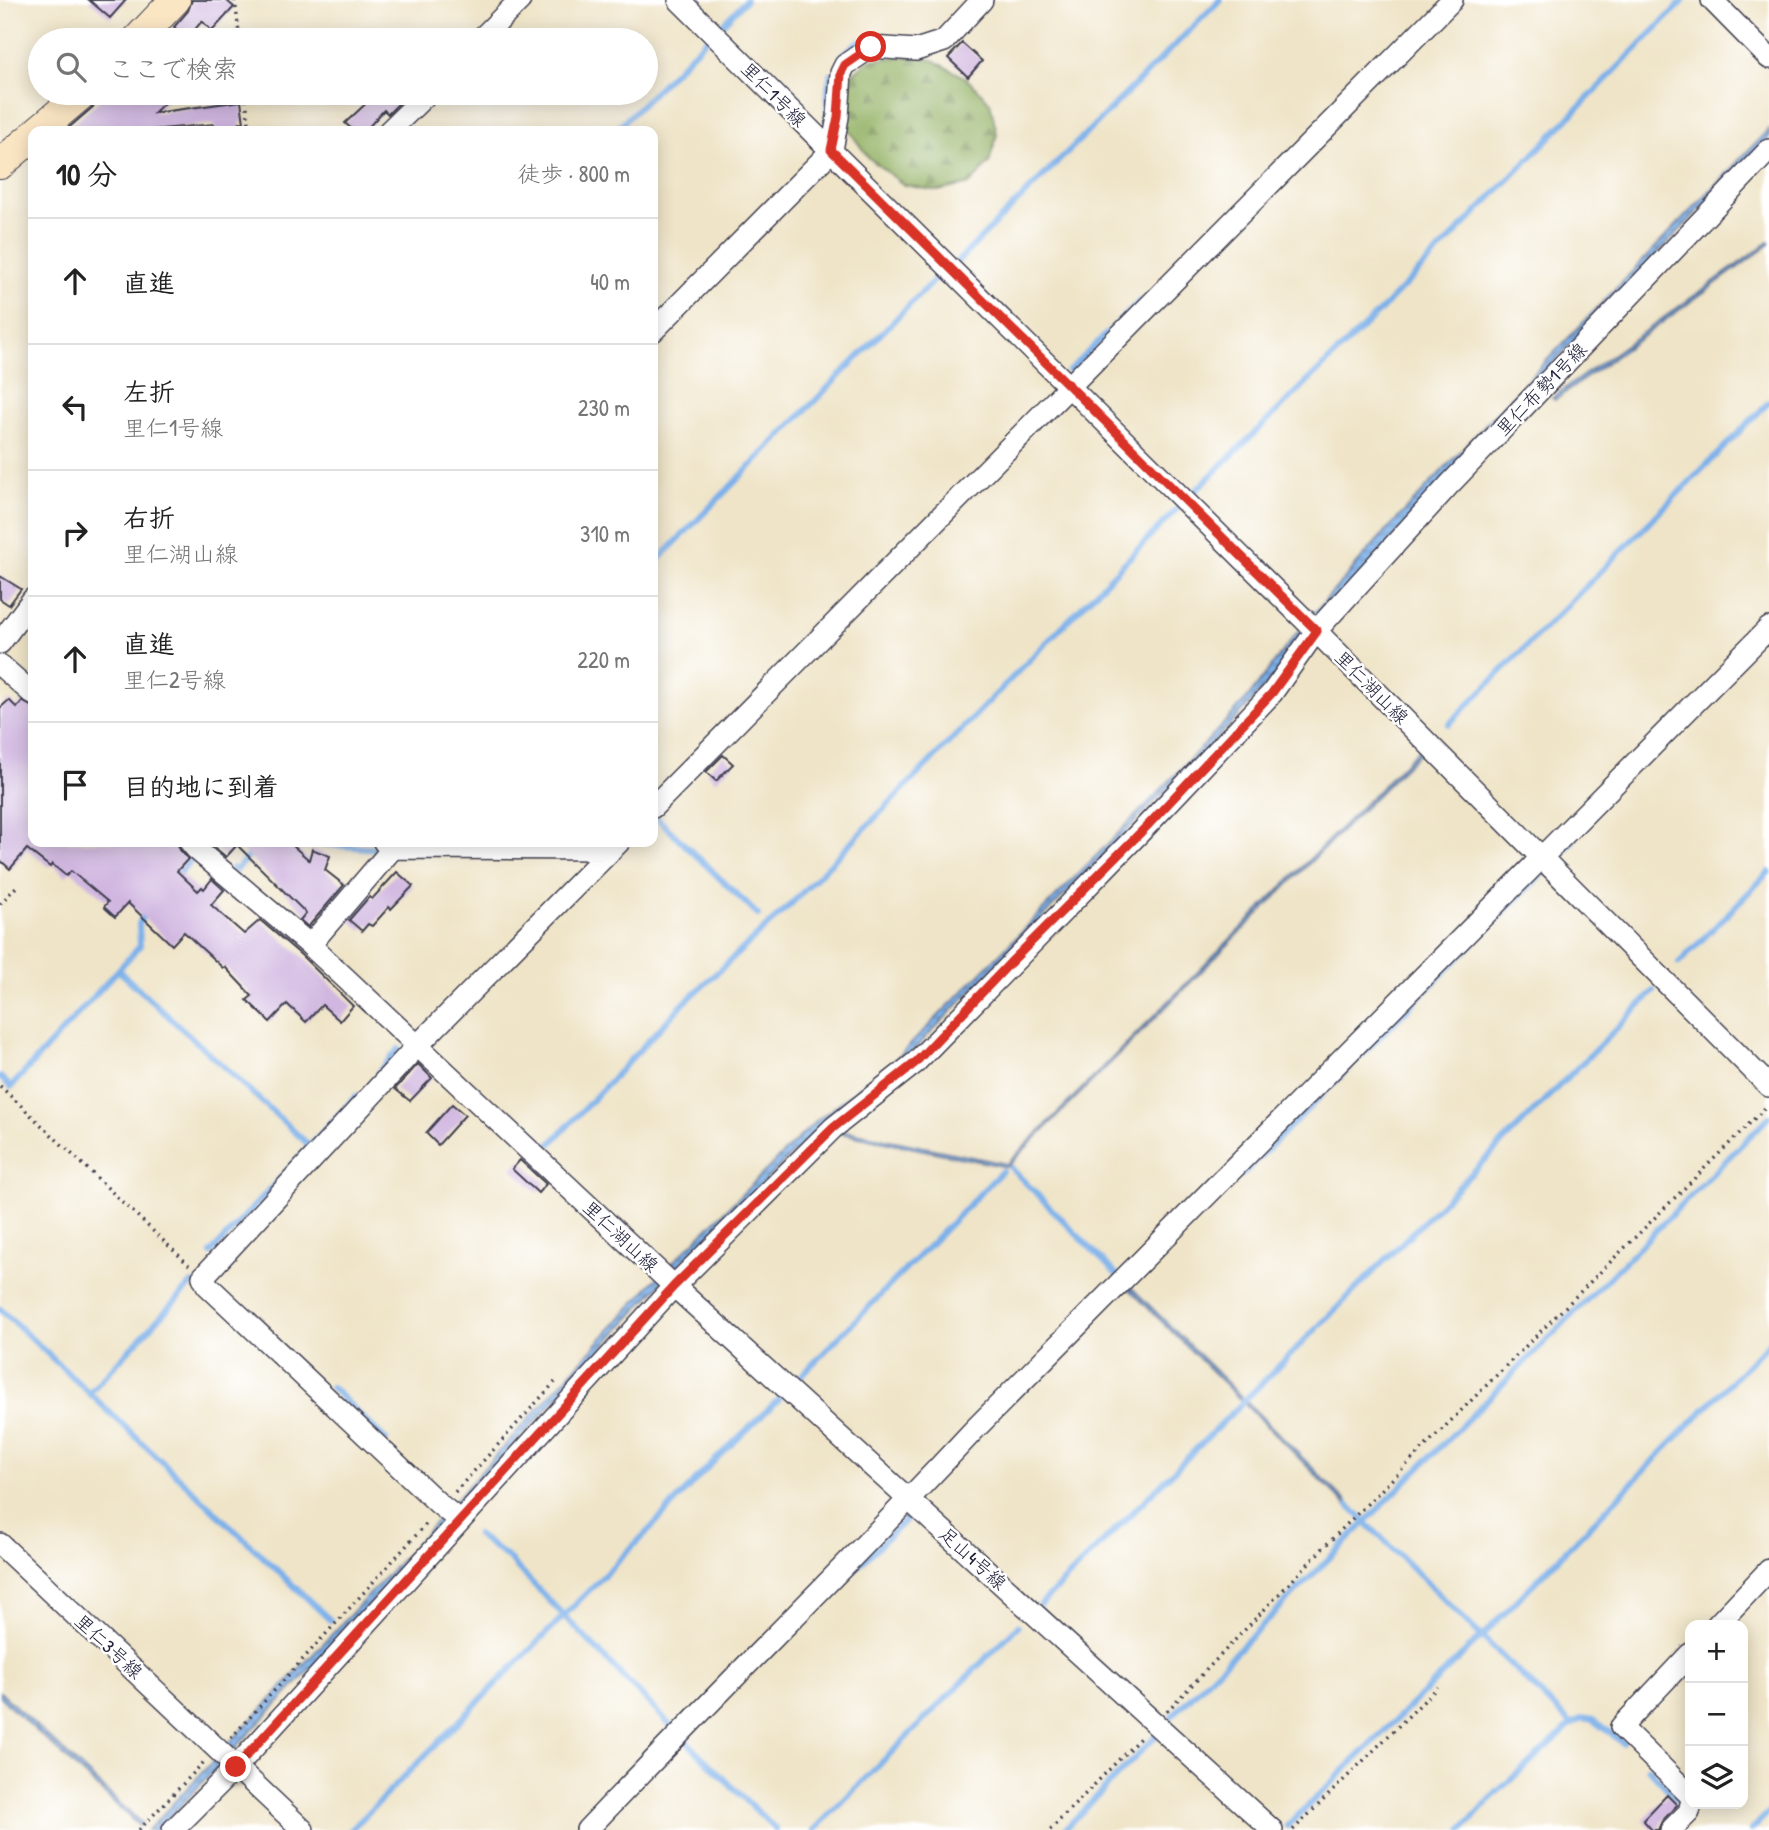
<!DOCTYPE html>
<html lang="ja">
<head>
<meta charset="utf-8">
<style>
  :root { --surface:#fff; --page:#f2f2f2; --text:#222; --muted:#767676; --line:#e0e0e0 }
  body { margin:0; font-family:"Patrick Hand","Klee One",sans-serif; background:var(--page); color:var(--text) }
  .controls { position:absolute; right:21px; bottom:21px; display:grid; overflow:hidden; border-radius:14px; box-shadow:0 4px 18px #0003 }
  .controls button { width:63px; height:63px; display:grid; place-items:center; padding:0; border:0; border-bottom:2px solid var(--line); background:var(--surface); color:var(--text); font:35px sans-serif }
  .stop { position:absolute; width:21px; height:21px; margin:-16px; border:5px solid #d93025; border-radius:50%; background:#fff }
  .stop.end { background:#d93025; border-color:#fff; box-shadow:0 2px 7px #0008 }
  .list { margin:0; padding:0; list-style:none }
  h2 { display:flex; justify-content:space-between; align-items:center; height:91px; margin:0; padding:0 28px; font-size:30px }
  h2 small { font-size:23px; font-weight:400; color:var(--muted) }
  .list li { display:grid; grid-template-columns:46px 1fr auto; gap:21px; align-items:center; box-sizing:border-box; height:126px; padding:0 28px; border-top:2px solid var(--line) }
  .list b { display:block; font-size:26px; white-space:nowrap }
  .list p { margin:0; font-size:23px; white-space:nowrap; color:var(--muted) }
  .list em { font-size:23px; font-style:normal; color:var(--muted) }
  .icon { flex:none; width:38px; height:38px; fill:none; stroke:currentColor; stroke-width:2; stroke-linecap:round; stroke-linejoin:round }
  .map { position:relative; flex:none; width:1769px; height:1830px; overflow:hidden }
  .search { position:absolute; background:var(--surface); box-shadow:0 4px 18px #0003; left:28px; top:28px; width:630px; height:77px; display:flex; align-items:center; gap:18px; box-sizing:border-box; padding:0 24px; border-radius:38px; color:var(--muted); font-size:26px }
  .panel { position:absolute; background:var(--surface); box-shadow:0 4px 18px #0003; left:28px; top:126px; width:630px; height:721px; border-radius:14px }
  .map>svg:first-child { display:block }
</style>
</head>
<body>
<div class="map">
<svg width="1769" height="1830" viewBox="0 0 1769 1830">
  <defs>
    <pattern id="forest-firs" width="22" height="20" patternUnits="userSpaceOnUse" patternTransform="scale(1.75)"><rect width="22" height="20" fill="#93b164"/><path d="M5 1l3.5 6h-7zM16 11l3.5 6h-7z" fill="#789054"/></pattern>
    <pattern id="water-rules" width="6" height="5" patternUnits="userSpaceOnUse" patternTransform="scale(1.75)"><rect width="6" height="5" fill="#7db1ea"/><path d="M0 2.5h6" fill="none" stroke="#6690bf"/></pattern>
  </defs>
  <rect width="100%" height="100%" fill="#fff"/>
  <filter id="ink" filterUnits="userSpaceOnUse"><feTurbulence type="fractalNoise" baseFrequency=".0143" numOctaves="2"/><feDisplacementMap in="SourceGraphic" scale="14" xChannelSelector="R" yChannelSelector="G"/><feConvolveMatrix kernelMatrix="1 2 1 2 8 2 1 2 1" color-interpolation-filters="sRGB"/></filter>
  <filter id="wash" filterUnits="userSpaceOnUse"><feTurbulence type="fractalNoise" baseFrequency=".00686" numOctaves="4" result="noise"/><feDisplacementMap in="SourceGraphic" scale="28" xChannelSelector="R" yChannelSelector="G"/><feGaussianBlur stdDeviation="1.57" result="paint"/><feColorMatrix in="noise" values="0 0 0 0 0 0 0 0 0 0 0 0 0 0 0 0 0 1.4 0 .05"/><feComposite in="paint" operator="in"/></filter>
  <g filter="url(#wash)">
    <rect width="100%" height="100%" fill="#efe4c7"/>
    <path fill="url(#forest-firs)" stroke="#5a6a50" stroke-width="2" d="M912 56 933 60 966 78 990 102 997 134 989 163 970 184 938 191 904 185 869 158 848 129 845 104 851 75 869 60Z"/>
    <path fill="url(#water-rules)" stroke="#506a92" stroke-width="2" d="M1769 129V137L1479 440 1245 709 900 1064 820 1127 673 1270 302 1678 157 1830H148L380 1583 652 1283 814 1123 897 1058 1155 796 1246 700 1296 634 1377 541 1480 430Z
      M1769 242V245L1555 400 1552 398Z
      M1422 746 1424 748 1007 1167 840 1133 842 1130 1007 1164Z
      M1129 1285 1354 1509 1352 1511 1127 1287Z
      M0 1692 142 1824 139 1826 0 1697Z"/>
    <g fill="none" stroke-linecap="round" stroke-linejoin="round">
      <path stroke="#7db1ea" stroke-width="6" d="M719 28 746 0
        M842 56 855 44 867 39
        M827 123 828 87 831 74
        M615 131 707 39
        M958 261 1220 0
        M1069 371 1140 301
        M1190 496 1382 309 1684 0
        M653 565 942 272
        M1449 724 1769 402
        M658 819 758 915
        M294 842 378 849
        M1560 855 1575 838
        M232 868 235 871 254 850 266 842
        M174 879 195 856
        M1679 963 1769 872
        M118 970 309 1145
        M378 1073 399 1049
        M0 1077 11 1087 140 946 139 924 145 911
        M544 1151 681 1006 792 903 1179 507
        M1011 1168 1120 1278
        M1242 1175 1541 875
        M211 1253 356 1096
        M0 1309 330 1620
        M796 1381 1002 1171
        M331 1387 386 1440
        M89 1393 192 1283
        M1349 1506 1572 1725 1582 1718 1593 1720 1623 1743
        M477 1535 508 1558 671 1726
        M843 1581 909 1516
        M1041 1604 1654 991
        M1171 1717 1769 1117
        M685 1740 776 1830
        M1648 1768 1686 1809
        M1287 1826 1489 1629 1769 1343
        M351 1830 650 1529 709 1466 779 1399
        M814 1830 1018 1626
        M1064 1830 1155 1737
        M1462 1830 1496 1793 1569 1727
        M1751 1830 1769 1812"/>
    </g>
    <g id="blocks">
      <path fill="#d0b6e0" d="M89 0H126L110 18Z
        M192 0H226L234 7 212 31 202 21 187 39 174 27 188 11Z
        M962 43 982 61 968 77 948 58Z
        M105 93H174L154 113 241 101 244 123 240 122 241 131H215L214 124 140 131H65L94 106Z
        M367 93H399L396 96 401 101 388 114 384 110 365 131H354L345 123 372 98Z
        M0 576 21 589 9 605 0 599Z
        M9 700 17 708 22 701 33 707V842H177L180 850 188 859 177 871 198 891 202 887 204 889 212 879 224 890 211 905 244 934 260 920 301 955 353 1006 340 1021 322 1005 306 1022 287 1004 270 1022 247 1000 252 996 225 967 223 968 184 932 172 945 128 903 115 917 104 907 108 902 71 871 66 876 52 864 50 867 27 849 10 869 0 860V708Z
        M723 755 733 764 716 781 706 772Z
        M208 842H262L292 845 309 860 312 849 330 856 325 870 344 885 308 927 300 920 306 913 237 845 226 857Z
        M397 872 413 886 391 909 389 907 372 926 368 924 362 931 349 920 369 897 372 899Z
        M418 1064 432 1078 410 1101 395 1089Z
        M452 1104 465 1115 438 1145 426 1133Z
        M520 1160 546 1184 538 1193 512 1169Z
        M1667 1795 1677 1805 1662 1821 1658 1830H1652L1643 1820Z"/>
    </g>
  </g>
  <g filter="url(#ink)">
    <use href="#blocks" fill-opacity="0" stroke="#413f50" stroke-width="2"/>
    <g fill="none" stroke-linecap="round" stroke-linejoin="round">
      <defs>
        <path id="street" d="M679 0 1316 631 1769 1086
          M1712 0 1769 58
          M480 40 520 0
          M389 131 428 93
          M653 331 832 150 838 117 841 73 845 65 871 47 916 50 944 41 982 0
          M0 643 33 599
          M0 665 33 694
          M653 807 1452 0
          M190 842 196 849 310 945 674 1286 833 1128 915 1063 1148 824 1272 693 1316 631 1448 486 1769 150
          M393 848 611 849
          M310 945 393 848 389 842H384
          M460 1521 439 1504 207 1285 203 1277 417 1046 619 842
          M0 1544 303 1830
          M1717 1625 1769 1570
          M1690 1654 1621 1727 1690 1795
          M173 1830 236 1767 674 1286 1272 1830
          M587 1830C714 1695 847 1567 973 1431L1769 628
          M1671 1830 1689 1812 1691 1804"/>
        <path id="secondary" d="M137 40 175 0
          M38 131 83 93
          M0 164 33 136"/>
      </defs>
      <use href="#street" stroke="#413f50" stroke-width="24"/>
      <use href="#secondary" stroke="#413f50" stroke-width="32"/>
      <path stroke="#413f50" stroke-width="3.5" stroke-dasharray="2 5" stroke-linecap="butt" d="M235 0 240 40
        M245 93 250 131
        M0 904 17 886
        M0 1086 189 1265
        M455 1492 555 1382
        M1167 1711 1328 1543 1768 1105
        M231 1738 429 1521
        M139 1830 204 1762
        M1050 1830 1142 1736
        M1293 1830 1438 1687"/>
      <use href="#street" stroke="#fff" stroke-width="21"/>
      <use href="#secondary" stroke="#fbe6c4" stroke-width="30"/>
    </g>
  </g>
  <g fill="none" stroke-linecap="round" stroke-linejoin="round" filter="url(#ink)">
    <path stroke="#d93025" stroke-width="9" d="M236 1767 674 1286 833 1128 915 1063 1010 963 1149 824 1272 693 1317 631 831 150 838 117 841 73 845 65 871 47"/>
  </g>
  <g text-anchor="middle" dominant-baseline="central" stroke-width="5" stroke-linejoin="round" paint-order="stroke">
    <g font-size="19" fill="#22223b" stroke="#fff">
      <text transform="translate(774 94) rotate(45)">里仁1号線</text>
      <text transform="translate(1541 389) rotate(-46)">里仁布勢1号線</text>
      <text transform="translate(1372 687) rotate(45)">里仁湖山線</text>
      <text transform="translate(621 1236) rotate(43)">里仁湖山線</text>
      <text transform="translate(973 1558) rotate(42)">足山4号線</text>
      <text transform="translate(109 1646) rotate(43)">里仁3号線</text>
    </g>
  </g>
</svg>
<div class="controls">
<button>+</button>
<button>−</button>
<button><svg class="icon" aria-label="layers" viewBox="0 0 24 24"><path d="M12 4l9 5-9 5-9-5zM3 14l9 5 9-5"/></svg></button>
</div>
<div class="stop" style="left:871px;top:47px"></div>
<div class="stop end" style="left:236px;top:1767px"></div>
<div class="search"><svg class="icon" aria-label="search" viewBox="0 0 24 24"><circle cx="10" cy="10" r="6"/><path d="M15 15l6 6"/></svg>ここで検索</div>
<section class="panel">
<h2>10 分<small>徒歩 · 800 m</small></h2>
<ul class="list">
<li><svg class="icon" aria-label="ahead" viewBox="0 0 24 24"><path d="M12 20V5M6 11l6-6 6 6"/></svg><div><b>直進</b></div><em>40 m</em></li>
<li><svg class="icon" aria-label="left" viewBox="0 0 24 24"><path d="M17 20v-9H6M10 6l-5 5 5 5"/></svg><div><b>左折</b><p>里仁1号線</p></div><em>230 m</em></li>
<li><svg class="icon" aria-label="right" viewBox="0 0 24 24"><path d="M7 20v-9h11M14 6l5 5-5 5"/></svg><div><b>右折</b><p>里仁湖山線</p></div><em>310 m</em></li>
<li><svg class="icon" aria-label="ahead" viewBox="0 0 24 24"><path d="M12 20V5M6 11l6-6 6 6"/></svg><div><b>直進</b><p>里仁2号線</p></div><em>220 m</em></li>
<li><svg class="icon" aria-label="arrive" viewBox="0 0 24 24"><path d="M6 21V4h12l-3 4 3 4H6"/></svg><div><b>目的地に到着</b></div></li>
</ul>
</section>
</div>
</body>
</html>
